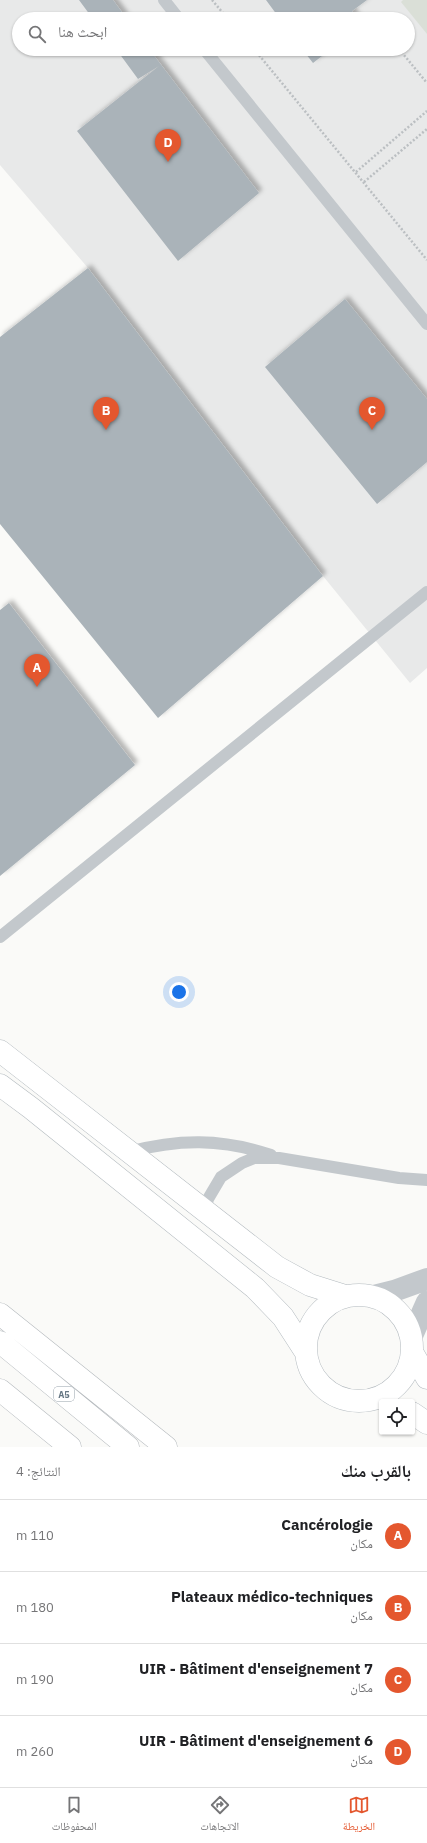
<!DOCTYPE html>
<html lang="ar">
<head>
<meta charset="utf-8">
<style>
  :root { --surface:#fff; --page:#f6f6f6; --text:#202124; --muted:#757577; --line:#e0e0e0; --accent:#e4572e }
  body { margin:0; font-family:"IBM Plex Sans","Noto Naskh Arabic",sans-serif; background:var(--page); color:var(--text); direction:rtl }
  .controls { position:absolute; right:12px; bottom:12px; display:grid; overflow:hidden; border-radius:4px; box-shadow:0 1px 3px #0004 }
  .controls button { width:36px; height:36px; display:grid; place-items:center; padding:0; border:0; border-bottom:1px solid var(--line); background:var(--surface); color:var(--text); font:20px sans-serif }
  .you { position:absolute; left:179px; top:992px; width:14px; height:14px; margin:-10px; border:3px solid #fff; border-radius:50%; background:#1a73e8; box-shadow:0 0 0 6px #1a73e833 }
  .badge { display:grid; place-items:center; width:26px; height:26px; border-radius:50%; background:var(--accent); color:#fff; font-size:13px; font-weight:700 }
  .pin { position:absolute; translate:-50% -33px; filter:drop-shadow(0 1px 2px #0008) }
  .pin::after { content:''; position:absolute; top:21px; width:14px; height:12px; background:inherit; clip-path:polygon(0 0,100% 0,50% 100%) }
  .list { margin:0; padding:0; list-style:none }
  h2 { display:flex; justify-content:space-between; align-items:center; height:52px; margin:0; padding:0 16px; font-size:17px }
  h2 small { font-size:13px; font-weight:400; color:var(--muted) }
  .list li { display:grid; grid-template-columns:26px 1fr auto; gap:12px; align-items:center; box-sizing:border-box; height:72px; padding:0 16px; border-top:1px solid var(--line) }
  .list b { display:block; font-size:15px; white-space:nowrap }
  .list p { margin:0; font-size:13px; white-space:nowrap; color:var(--muted) }
  .list em { font-size:13px; font-style:normal; color:var(--muted) }
  .icon { flex:none; width:22px; height:22px; fill:none; stroke:currentColor; stroke-width:2; stroke-linecap:round; stroke-linejoin:round }
  .map { position:relative; flex:none; width:427px; height:1447px; overflow:hidden; direction:ltr }
  .search { position:absolute; background:var(--surface); box-shadow:0 1px 3px #0004; left:12px; right:12px; top:12px; height:44px; display:flex; align-items:center; gap:10px; box-sizing:border-box; padding:0 14px; border-radius:22px; color:var(--muted); font-size:15px }
  .sheet { height:340px; background:var(--surface) }
  nav { display:flex; justify-content:space-around; align-items:center; box-sizing:border-box; height:56px; border-top:1px solid var(--line); background:var(--surface); font-size:11px; color:var(--muted) }
  nav a { display:grid; justify-items:center; gap:2px }
  nav .on { color:var(--accent) }
  .map>svg:first-child { display:block }
</style>
</head>
<body>
<div class="map">
<svg width="427" height="1447" viewBox="0 0 427 1447">
  <defs>
    <filter id="shadow"><feDropShadow dx="3.5" dy="-3.5" stdDeviation="2" flood-color="#0004"/></filter>
  </defs>
  <rect width="100%" height="100%" fill="#fafaf8"/>
  <path fill="#e8e9e9" fill-rule="evenodd" d="M0 0H427V668L410 683 323 576 88 268 0 165ZM19 19H408V49H19Z"/>
  <path fill="#dadfd7" d="M403 0H427V34L401 2Z"/>
  <path fill="#aab3b9" filter="url(#shadow)" d="M79 0H113L127 19H93Z
    M266 0H367L352 11 358 19H280Z
    M116 49H149L259 193 178 261 77 131 159 66 138 79Z
    M302 49H331L313 63Z
    M88 268 323 576 158 718 0 524V337Z
    M345 299 427 399V462L377 504 265 367Z
    M9 603 135 765 0 876V610Z"/>
  <g fill="none" stroke-linecap="round" stroke-linejoin="round">
    <defs>
      <path id="secondary" d="M0 1051 277 1267 310 1285 345 1296
        M0 1085 31 1108 255 1288 283 1317 305 1351
        M306 1348a53 53 0 1 1 106 0a53 53 0 1 1-106 0Z
        M412 1352 427 1378
        M412 1413 427 1423"/>
      <path id="highway" d="M0 1314 166 1447
        M0 1342 128 1447
        M0 1390 70 1447"/>
    </defs>
    <use href="#secondary" stroke="#b3babf" stroke-width="23"/>
    <use href="#highway" stroke="#b4b9bd" stroke-width="23"/>
    <path stroke="#bbbfc2" stroke-width="2.5" stroke-dasharray="2 2" stroke-linecap="butt" d="M212 0 228 19
      M373 18 374 19
      M254 49 427 260
      M399 49 427 83
      M356 172 427 111
      M364 182 427 129"/>
    <path stroke="#c3c8cc" stroke-width="12" d="M164 0 179 19
      M204 49 427 324
      M0 937 427 592
      M128 1152C178 1139 221 1138 271 1155
      M205 1212 208 1199 221 1177 242 1163 254 1158H279L399 1178 427 1180"/>
    <path stroke="#c3c8cc" stroke-width="22" d="M374 1296 394 1291 427 1279
      M411 1338 427 1302"/>
    <use href="#secondary" stroke="#fff" stroke-width="22"/>
    <use href="#highway" stroke="#fff" stroke-width="22"/>
  </g>
  <g text-anchor="middle" dominant-baseline="central" stroke-width="4" stroke-linejoin="round" paint-order="stroke">
    <rect fill="#fff" stroke="#939fa8" stroke-width="1" x="54" y="1387" width="20" height="14" rx="3"/>
    <g font-size="9" font-weight="bold" fill="#657683">
      <text x="64" y="1394">A5</text>
    </g>
  </g>
</svg>
<div class="controls">
<button><svg class="icon" aria-label="locate" viewBox="0 0 24 24"><circle cx="12" cy="12" r="6"/><path d="M12 2v4M12 18v4M2 12h4M18 12h4"/></svg></button>
</div>
<div class="you"></div>
<div class="pin badge" style="left:37px;top:687px">A</div>
<div class="pin badge" style="left:106px;top:430px">B</div>
<div class="pin badge" style="left:372px;top:430px">C</div>
<div class="pin badge" style="left:168px;top:162px">D</div>
<div class="search"><svg class="icon" aria-label="search" viewBox="0 0 24 24"><circle cx="10" cy="10" r="6"/><path d="M15 15l6 6"/></svg>ابحث هنا</div>
</div>
<section class="sheet">
<h2>بالقرب منك<small>النتائج: 4</small></h2>
<ul class="list">
<li><span class="badge">A</span><div><b>Cancérologie</b><p>مكان</p></div><em>110 m</em></li>
<li><span class="badge">B</span><div><b>Plateaux médico-techniques</b><p>مكان</p></div><em>180 m</em></li>
<li><span class="badge">C</span><div><b>UIR - Bâtiment d'enseignement 7</b><p>مكان</p></div><em>190 m</em></li>
<li><span class="badge">D</span><div><b>UIR - Bâtiment d'enseignement 6</b><p>مكان</p></div><em>260 m</em></li>
</ul>
</section>
<nav>
<a class="on"><svg class="icon" aria-label="map" viewBox="0 0 24 24"><path d="M3 6l6-2 6 2 6-2v14l-6 2-6-2-6 2zM9 4v14M15 6v14"/></svg>الخريطة</a>
<a><svg class="icon" aria-label="directions" viewBox="0 0 24 24"><path d="M12 3l9 9-9 9-9-9zM9 14v-3h6M13 9l2 2-2 2"/></svg>الاتجاهات</a>
<a><svg class="icon" aria-label="saved" viewBox="0 0 24 24"><path d="M7 4h10v16l-5-4-5 4z"/></svg>المحفوظات</a>
</nav>
</body>
</html>
